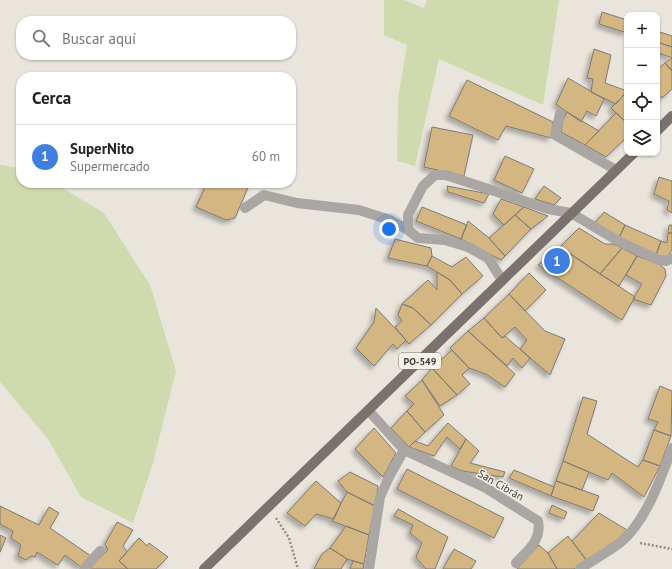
<!DOCTYPE html>
<html lang="es">
<head>
<meta charset="utf-8">
<style>
  :root { --surface:#fff; --page:#f2f2f2; --text:#222; --muted:#767676; --line:#e0e0e0; --accent:#7d6c06 }
  body { margin:0; font-family:"PT Sans",sans-serif; background:var(--page); color:var(--text) }
  .controls { position:absolute; right:12px; top:12px; display:grid; overflow:hidden; border-radius:8px; box-shadow:0 1px 3px #0004 }
  .controls button { width:36px; height:36px; display:grid; place-items:center; padding:0; border:0; border-bottom:1px solid var(--line); background:var(--surface); color:var(--text); font:20px sans-serif }
  .you { position:absolute; left:389px; top:229px; width:14px; height:14px; margin:-10px; border:3px solid #fff; border-radius:50%; background:#1a73e8; box-shadow:0 0 0 6px #1a73e833 }
  .badge { display:grid; place-items:center; width:26px; height:26px; border-radius:50%; background:var(--accent); color:#fff; font-size:13px; font-weight:700 }
  .pin { position:absolute; translate:-50% -50%; border:2px solid #fff; box-shadow:0 1px 4px #0006 }
  .list { margin:0; padding:0; list-style:none }
  h2 { display:flex; justify-content:space-between; align-items:center; height:52px; margin:0; padding:0 16px; font-size:17px }
  h2 small { font-size:13px; font-weight:400; color:var(--muted) }
  .list li { display:grid; grid-template-columns:26px 1fr auto; gap:12px; align-items:center; box-sizing:border-box; height:64px; padding:0 16px; border-top:1px solid var(--line) }
  .list b { display:block; font-size:15px; white-space:nowrap }
  .list p { margin:0; font-size:13px; white-space:nowrap; color:var(--muted) }
  .list em { font-size:13px; font-style:normal; color:var(--muted) }
  .icon { flex:none; width:22px; height:22px; fill:none; stroke:currentColor; stroke-width:2; stroke-linecap:round; stroke-linejoin:round }
  .map { position:relative; flex:none; width:672px; height:569px; overflow:hidden }
  .search { position:absolute; background:var(--surface); box-shadow:0 1px 3px #0004; left:16px; top:16px; width:280px; height:44px; display:flex; align-items:center; gap:10px; box-sizing:border-box; padding:0 14px; border-radius:16px; color:var(--muted); font-size:15px }
  .panel { position:absolute; background:var(--surface); box-shadow:0 1px 3px #0004; left:16px; top:72px; width:280px; height:116px; border-radius:16px }
  .map>svg:first-child { display:block }
</style>
</head>
<body>
<div class="map">
<svg width="672" height="569" viewBox="0 0 672 569">
  <defs>
    <filter id="shadow"><feDropShadow dx="-3.5" dy="3.5" stdDeviation="2" flood-color="#0004"/></filter>
  </defs>
  <rect width="100%" height="100%" fill="#e9e4dc"/>
  <path fill="#cfdbaf" d="M384 0H404L424 8 427 0H559L543 105 439 59 415 166 397 161 398 98 407 45 384 35Z
    M0 165 21 168V183H54L104 213 150 285 176 371 153 463 133 523 81 497 48 439 0 382Z"/>
  <path fill="#d4b683" stroke="#7e7a72" filter="url(#shadow)" d="M602 12 627 20V33L599 24Z
    M657 31 672 36V47L657 42Z
    M657 42 672 47V58L657 52Z
    M594 49 611 55 605 83 627 91 616 104 591 92 593 79 587 78Z
    M672 58V71L665 63Z
    M665 63 672 71V89L662 98 657 92V67L658 69Z
    M568 78 604 99 596 116 587 111 581 122 556 104Z
    M467 80 553 122 551 138 506 126 498 140 449 116Z
    M627 92V123L611 108Z
    M567 112 599 131 585 145 561 132 563 120Z
    M616 113 627 123V137L606 157 585 145Z
    M432 127 473 135 464 176 424 167Z
    M505 156 534 169 522 193 494 180Z
    M659 177 672 181V213L667 210 669 201 654 194Z
    M207 183H250L235 218 226 220 196 207Z
    M447 186 489 194 484 203 448 192Z
    M544 186 561 198 554 205 535 199Z
    M501 199 524 207 504 225 493 214Z
    M422 207 467 225 461 239 416 221Z
    M524 207 548 216 531 229 515 215Z
    M604 212 625 225 619 238 594 224Z
    M515 215 531 229 505 256 489 238Z
    M468 221 489 238 505 256 501 260 461 239Z
    M625 225 661 241 656 255 619 238Z
    M669 225H672V233H668Z
    M579 228 605 244H613L622 248 600 274 560 247Z
    M668 233H672V250L667 257 656 255 661 241 667 243Z
    M395 239 431 248 432 256 427 266 388 258Z
    M560 247 635 297 622 320 538 265Z
    M622 248 637 256 619 286 600 274Z
    M432 256 452 267 466 257 483 276 462 294 450 280 427 266Z
    M637 256 659 264 665 269 666 276 651 305 633 299 642 284 626 275Z
    M437 272 450 280 462 294 431 325 413 308 402 304 428 280 437 290Z
    M529 273 546 290 525 311 509 294Z
    M509 294 545 331 565 339 550 375 520 349 527 340 515 327 502 338 484 318Z
    M402 304 413 308 431 325 409 344 395 327 402 321 398 315Z
    M376 308 406 340 397 349 393 344 374 366 356 348 374 322Z
    M484 318 502 338 505 336 530 358 522 368 513 358 507 366 468 331Z
    M468 331 515 374 505 387 486 374 469 368 450 348Z
    M452 350 469 368 462 375 470 384 457 395 432 368Z
    M432 368 457 395 440 406 422 380Z
    M422 380 444 415 425 432 407 411 414 404 405 396Z
    M660 386 672 391 671 436 654 430 658 422 648 419Z
    M583 397 597 401 587 434 638 467 643 460 660 466 644 497 612 473 608 480 563 461Z
    M407 411 425 432 409 447 391 428Z
    M448 423 466 439 460 449 447 437 434 456 409 447 415 441 428 446Z
    M374 428 396 453 383 477 355 449Z
    M654 430 671 436 660 466 643 460Z
    M466 439 479 451 470 463 505 472 503 477 462 471 451 466Z
    M563 461 589 472 582 490 556 481Z
    M407 469 504 518 494 538 397 489Z
    M514 470 554 487 551 496 509 478Z
    M350 472 378 486 375 506 347 492 338 481Z
    M316 481 341 503 334 519 316 514 305 526 287 513Z
    M556 481 599 496 593 511 551 496Z
    M347 492 375 506 369 535 332 521Z
    M552 505 567 512 564 519 549 513Z
    M0 506 39 525 49 507 59 513 50 528 91 556 81 567 65 555 58 565 37 552 35 557 31 556 26 560 18 556 21 545 11 538 13 531 0 524Z
    M398 509 448 537 435 569H426L416 557 422 543 410 533 413 525 394 516Z
    M599 513 627 530 617 540 587 561 572 541Z
    M117 522 133 530 123 546 127 552 119 561 128 569H90L96 561 108 550 105 544Z
    M346 526 369 535 364 564 347 559 330 548Z
    M0 535 6 538 0 552Z
    M568 536 587 561 574 569H557L548 553Z
    M139 538 147 546 149 543 168 557 156 569H128L119 561Z
    M539 545 548 553 557 569H517Z
    M330 548 347 559 341 569H314L322 554Z
    M454 549 476 561 471 569H443Z
    M353 561 364 564 363 569H350Z"/>
  <g fill="none" stroke-linecap="round" stroke-linejoin="round">
    <path stroke="#908d87" stroke-width="2.5" stroke-dasharray="2 2" stroke-linecap="butt" d="M276 518 289 538 298 569
      M640 543 672 549"/>
    <path stroke="#aaa6a4" stroke-width="10" d="M560 114 555 135 616 170
      M245 208 264 195 297 203 359 210 390 220 408 230
      M502 280 488 258 468 247 445 240 418 238 408 230V215L423 186 435 175H446L548 209 571 213 620 242 659 260 666 261 672 258
      M369 411 404 450 389 477 380 497 369 569
      M404 450 486 488 538 521C542 540 528 550 516 563
      M84 569 100 551
      M580 569C593 560 608 552 621 542 646 521 661 478 672 448"/>
    <path stroke="#79726e" stroke-width="10" d="M657 131 672 116
      M204 569 634 153"/>
  </g>
  <g text-anchor="middle" dominant-baseline="central" stroke-width="3" stroke-linejoin="round" paint-order="stroke">
    <rect fill="#f6f1e9" stroke="#75726e" stroke-width="1" x="399" y="353" width="42" height="16" rx="3"/>
    <g font-size="10" font-weight="bold" fill="#3e3c39">
      <text x="420" y="361">PO-549</text>
    </g>
    <g font-size="11" fill="#3e3c39" stroke="#f6f1e9">
      <text transform="translate(501 485) rotate(30)">San Cibrán</text>
    </g>
  </g>
</svg>
<div class="controls">
<button>+</button>
<button>−</button>
<button><svg class="icon" aria-label="locate" viewBox="0 0 24 24"><circle cx="12" cy="12" r="6"/><path d="M12 2v4M12 18v4M2 12h4M18 12h4"/></svg></button>
<button><svg class="icon" aria-label="layers" viewBox="0 0 24 24"><path d="M12 4l9 5-9 5-9-5zM3 14l9 5 9-5"/></svg></button>
</div>
<div class="you"></div>
<div class="pin badge" style="left:557px;top:261px;background:#3f7fe0">1</div>
<div class="search"><svg class="icon" aria-label="search" viewBox="0 0 24 24"><circle cx="10" cy="10" r="6"/><path d="M15 15l6 6"/></svg>Buscar aquí</div>
<section class="panel">
<h2>Cerca<small></small></h2>
<ul class="list">
<li><span class="badge" style="background:#3f7fe0">1</span><div><b>SuperNito</b><p>Supermercado</p></div><em>60 m</em></li>
</ul>
</section>
</div>
</body>
</html>
